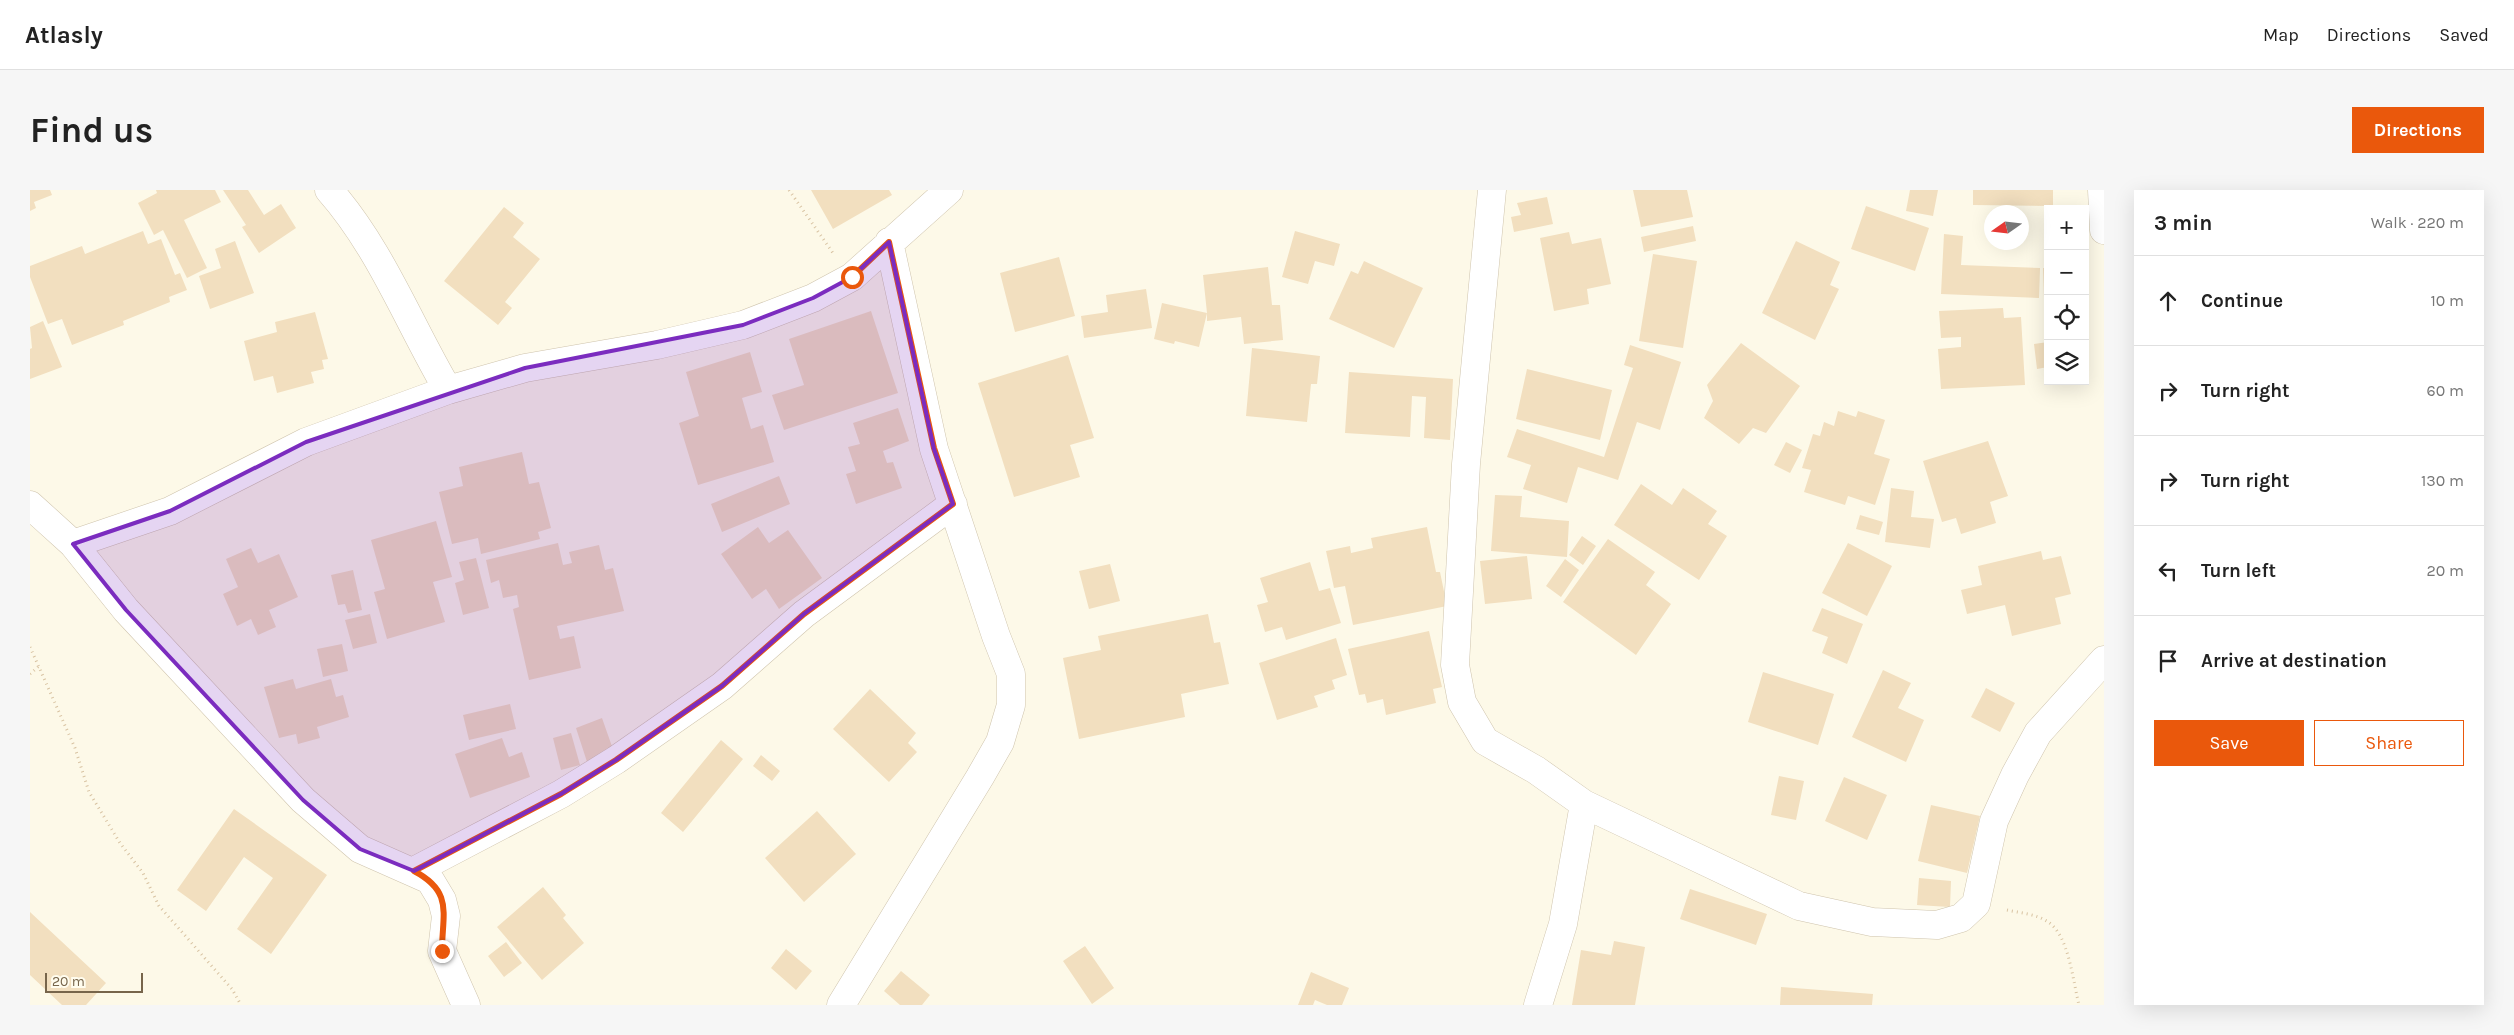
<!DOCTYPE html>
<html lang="en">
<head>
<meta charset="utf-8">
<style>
  :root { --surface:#fff; --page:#f6f6f6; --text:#222; --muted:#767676; --line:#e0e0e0; --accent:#ea580c }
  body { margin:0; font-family:Karla,sans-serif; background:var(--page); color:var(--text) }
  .controls { position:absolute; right:15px; top:15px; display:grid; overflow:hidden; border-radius:0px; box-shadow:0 5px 20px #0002 }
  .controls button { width:45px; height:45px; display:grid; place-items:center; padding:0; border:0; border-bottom:1px solid var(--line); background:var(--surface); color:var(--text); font:25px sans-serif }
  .compass { position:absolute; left:1954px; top:15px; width:45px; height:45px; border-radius:50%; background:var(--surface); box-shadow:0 5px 20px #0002; rotate:256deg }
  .scale { position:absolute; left:15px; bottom:12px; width:98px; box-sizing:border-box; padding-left:5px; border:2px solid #77654b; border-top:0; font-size:14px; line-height:18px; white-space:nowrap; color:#77654b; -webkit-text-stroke:4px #fffcee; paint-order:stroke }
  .stop { position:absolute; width:15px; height:15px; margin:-11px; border:4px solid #ea580c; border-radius:50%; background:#fff }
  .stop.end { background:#ea580c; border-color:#fff; box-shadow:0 1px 5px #0008 }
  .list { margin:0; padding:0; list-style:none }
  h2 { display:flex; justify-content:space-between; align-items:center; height:65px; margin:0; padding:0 20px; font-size:21px }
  h2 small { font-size:16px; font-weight:400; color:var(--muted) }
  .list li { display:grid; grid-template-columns:32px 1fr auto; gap:15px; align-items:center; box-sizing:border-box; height:90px; padding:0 20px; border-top:1px solid var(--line) }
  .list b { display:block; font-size:19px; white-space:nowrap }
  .list em { font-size:16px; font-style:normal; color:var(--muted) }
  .actions { display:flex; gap:10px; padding:15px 20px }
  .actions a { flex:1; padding:11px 0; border:1px solid var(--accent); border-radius:0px; text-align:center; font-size:18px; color:var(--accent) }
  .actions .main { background:var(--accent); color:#fff }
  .icon { flex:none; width:28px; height:28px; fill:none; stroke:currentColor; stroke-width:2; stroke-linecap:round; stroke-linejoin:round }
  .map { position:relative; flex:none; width:2074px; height:815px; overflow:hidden; border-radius:0px }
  header { display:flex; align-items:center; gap:30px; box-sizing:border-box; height:70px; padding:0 25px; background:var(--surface); border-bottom:1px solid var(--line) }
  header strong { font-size:24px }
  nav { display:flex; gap:28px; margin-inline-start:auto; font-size:18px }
  .intro { display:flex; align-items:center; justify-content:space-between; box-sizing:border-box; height:120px; padding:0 30px }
  h1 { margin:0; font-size:35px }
  .button { padding:12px 22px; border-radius:0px; background:var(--accent); color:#fff; font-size:18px; font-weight:700 }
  main { display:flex; gap:30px; padding:0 30px }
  aside { flex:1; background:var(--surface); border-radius:0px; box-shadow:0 5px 20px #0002 }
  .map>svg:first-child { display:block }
</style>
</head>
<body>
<header>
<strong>Atlasly</strong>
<nav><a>Map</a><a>Directions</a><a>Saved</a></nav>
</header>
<div class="intro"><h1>Find us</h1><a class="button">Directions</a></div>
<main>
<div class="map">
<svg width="2074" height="815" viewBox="0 0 2074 815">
  <rect width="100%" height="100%" fill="#fdf9e8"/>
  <path fill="#f2dfbf" d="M0 0H20L22 5 4 12 6 18 0 21Z
    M126 0H185L191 12 154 30 177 78 157 88 133 40 124 45 108 13 127 3Z
    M193 0H218L234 25 251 14 266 38 229 63 212 37 216 35Z
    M781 0H859L862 5 803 39Z
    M1603 0H1657L1663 27 1611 37Z
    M1880 0H1908L1903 26 1876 21Z
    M1943 0H2023V16L1943 15Z
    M1517 7 1523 34 1484 42 1481 27 1491 25 1487 13Z
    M1836 16 1899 38 1885 81 1821 59Z
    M474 17 494 33 483 47 510 69 475 112 482 118 468 135 414 91Z
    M1663 36 1666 51 1614 62 1611 47Z
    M113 41 118 54 131 49 145 85 150 83 157 100 139 107 140 112 93 131 94 135 42 155 32 129 18 134 0 87V76L52 56 55 64Z
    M1265 41 1310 54 1304 76 1285 71 1278 94 1252 87Z
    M1539 42 1542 54 1571 48 1581 94 1557 99 1559 114 1524 121 1510 48Z
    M1914 44 1933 46 1931 75 2010 78 2009 108 1911 104Z
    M205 51 224 103 180 119 169 86 191 78 185 59Z
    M1766 51 1810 72 1800 95 1809 99 1785 150 1732 123Z
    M1623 64 1667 71 1653 158 1609 151Z
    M1029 67 1045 126 985 142 970 83Z
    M1334 71 1393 98 1364 158 1299 129 1321 81 1328 84Z
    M1238 77 1242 115H1250L1253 150 1214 154 1211 127 1177 131V123L1169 157 1145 151 1144 154 1124 149 1132 113 1177 123 1173 85Z
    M2013 78H2018V108H2014Z
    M1116 99 1122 138 1054 148 1051 126 1078 122 1076 105Z
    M1973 118 1974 128 1991 127 1995 195 1911 199 1908 159 1931 157V147L1911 148 1909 121Z
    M841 121 868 203 754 240 742 205 774 195 759 149Z
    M285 122 298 169 292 170 294 179 281 182 284 193 247 203 243 186 224 191 214 151 247 142 245 132Z
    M13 131 32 177 0 189V159L2 158 0 137Z
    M2018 152V177L2007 179 2004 154Z
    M1711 153 1770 196 1736 243 1723 238 1709 254 1674 228 1683 211 1677 195Z
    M1600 155 1651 172 1630 240 1607 232 1588 290 1548 277 1537 313 1493 299 1501 275 1477 267 1487 239 1574 267 1603 178 1594 175Z
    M1222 158 1290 166 1287 194H1281L1277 232 1216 226Z
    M720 162 732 202 712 208 721 239 733 235 744 272 668 295 649 233 669 226 656 182Z
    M1038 165 1064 248 1040 255 1050 287 984 307 948 193Z
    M1497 179 1582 200 1570 250 1486 229Z
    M1319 182 1423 189 1420 250 1394 248 1396 207 1382 206 1380 247 1315 243Z
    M868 218 879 251 853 261 857 273 863 272 872 298 826 314 816 284 826 281 818 257 830 254 823 233Z
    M1808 221 1826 227 1828 221 1855 230 1844 264 1860 269 1845 315 1818 306 1815 315 1774 302 1781 280 1772 278 1783 244 1790 246 1794 232 1804 236Z
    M1958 251 1978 306 1960 312 1966 333 1931 344 1926 328 1912 332 1893 271Z
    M1756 252 1772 260 1760 283 1744 275Z
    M492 262 499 294 509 292 521 338 508 342 510 349 451 364 448 348 422 354 409 302 433 296 429 277Z
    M749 286 760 314 692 342 681 314Z
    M1611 294 1642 315 1653 298 1687 321 1678 334 1697 346 1669 390 1584 335Z
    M1861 298 1884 301 1881 327 1904 329 1900 358 1855 352Z
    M1465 305 1492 306 1490 327 1539 331 1537 367 1461 361Z
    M1830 325 1853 332 1849 345 1826 339Z
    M406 331 422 387 403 392 415 432 357 449 344 402 355 399 341 350Z
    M728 337 739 353 758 340 792 388 749 419 736 399 722 409 691 364Z
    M1397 337 1406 382H1410L1417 416 1323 435 1315 396 1304 398 1296 361 1320 356 1321 363 1343 358 1341 348Z
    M1552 346 1566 356 1553 375 1539 365Z
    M1578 349 1625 382 1616 395 1641 414 1606 465 1533 412Z
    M528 353 533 375 542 373 539 362 569 355 575 380 583 378 594 421 527 436 530 449 544 446 551 478 499 490 483 419 489 417 487 405 473 408 469 390 461 393 456 370Z
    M1818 353 1862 376 1837 426 1792 403Z
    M221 358 228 373 249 364 268 407 239 420 246 437 228 445 221 429 207 436 193 404 208 397 196 369Z
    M2011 361 2013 370 2031 366 2041 404 2025 408 2031 434 1982 446 1975 415 1937 424 1931 400 1952 395 1948 376Z
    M1497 366 1502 409 1455 414 1450 371Z
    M446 368 459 418 433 425 425 393 434 390 429 372Z
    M1535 369 1549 380 1531 407 1516 396Z
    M1280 372 1289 401 1300 398 1311 433 1256 450 1252 437 1235 442 1227 415 1238 412 1230 388Z
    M1080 374 1090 411 1059 419 1049 381Z
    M323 380 332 420 318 423 315 414 308 415 301 385Z
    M1792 418 1833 434 1817 474 1792 463 1798 447 1782 441Z
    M340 424 347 453 323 459 315 430Z
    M1178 424 1184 453 1190 452 1199 494 1151 504 1155 527 1049 549 1033 468 1071 460 1068 446Z
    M1399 441 1412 497 1403 499 1406 513 1356 525 1353 509 1337 513 1335 504 1329 505 1318 459Z
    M1306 448 1317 485 1302 490 1305 499 1284 506 1288 517 1247 530 1229 473Z
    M312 454 318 481 293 487 287 459Z
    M1853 480 1881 493 1868 518 1894 530 1876 572 1822 547Z
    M1733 482 1804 504 1788 555 1718 532Z
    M263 489 266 499 301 489 306 507 313 505 319 527 287 537 290 548 268 554 266 544 249 548 234 497Z
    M1956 498 1985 513 1970 542 1941 527Z
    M840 499 886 543 878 553 887 562 859 592 803 539Z
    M480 514 486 539 439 550 433 525Z
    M572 528 585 565 558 575 546 538Z
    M541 543 550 575 531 580 523 548Z
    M472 548 479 567 492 562 500 587 440 608 425 564Z
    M691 550 713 569 653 642 631 623Z
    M731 565 750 581 742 591 723 576Z
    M1749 586 1774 591 1766 630 1741 625Z
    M1814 587 1857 605 1837 650 1795 631Z
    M1901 615 1950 626 1937 683 1888 671Z
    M204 619 297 685 241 764 207 739 243 688 214 667 176 721 147 700Z
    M787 621 826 664 774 712 735 668Z
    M1889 688 1921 691 1920 717 1887 715Z
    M513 697 536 725 533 728 554 753 512 790 467 737Z
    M1660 699 1737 724 1726 755 1650 729Z
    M0 722 76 793 56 815H32L0 785Z
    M1584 751 1615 757 1605 815H1542L1551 760 1581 765Z
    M476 752 492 773 474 787 458 766Z
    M1055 756 1084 798 1062 814 1033 771Z
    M756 759 782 781 766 800 741 778Z
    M871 781 900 805 892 815H870L854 801Z
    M1281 782 1319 798 1312 815H1297L1285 810 1283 815H1268Z
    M1751 797 1843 804 1842 815H1750Z"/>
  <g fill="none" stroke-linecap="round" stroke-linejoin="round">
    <defs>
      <path id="street" d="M299 0C351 59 379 134 418 200
        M1462 0 1436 274 1425 475 1432 512 1455 551 1506 580 1554 614 1769 716 1842 732 1907 735 1931 728 1946 714 1964 631 1985 585 2008 543 2074 470
        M2072 0 2074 40
        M0 315 43 354 96 420 273 610 330 659 400 690 412 710 416 726 412 761 436 815
        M43 354 140 321 276 252 418 200 495 178 627 155 713 135 783 108 822 87 919 0
        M384 681 531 604 586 570 692 496 774 424 923 314
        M811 815 950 587 970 552 981 515V484L966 446 904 259 859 52
        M1508 815 1533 734 1554 614"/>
    </defs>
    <use href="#street" stroke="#cfc4ad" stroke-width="29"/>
    <path stroke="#d8c3a2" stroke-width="3" stroke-dasharray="1 4" stroke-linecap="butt" d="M759 0 803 63
      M0 457 45 558 59 602 90 653 113 683 129 716 202 799 211 815
      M0 484 9 476
      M1977 720C1990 723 2007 724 2018 732 2039 745 2043 792 2049 815"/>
    <use href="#street" stroke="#fff" stroke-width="28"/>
  </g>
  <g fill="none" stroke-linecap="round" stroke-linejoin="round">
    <path stroke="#ea580c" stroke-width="6" d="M412 761C412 724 424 702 384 681L531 604 586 570 692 496 774 424 923 314 904 258 859 52 822 87"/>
  </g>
  <path fill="#7b2cbf" fill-opacity="0.2" stroke="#7b2cbf" stroke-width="4" stroke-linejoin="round" d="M859 52 904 259 923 314 774 424 692 496 586 570 531 604 384 681 330 659 273 610 96 420 43 354 140 321 276 252 495 178 713 135 783 108 822 87Z"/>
</svg>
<div class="controls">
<button>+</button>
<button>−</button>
<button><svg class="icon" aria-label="locate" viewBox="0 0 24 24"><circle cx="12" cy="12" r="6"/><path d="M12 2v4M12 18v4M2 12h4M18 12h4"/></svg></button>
<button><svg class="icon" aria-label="layers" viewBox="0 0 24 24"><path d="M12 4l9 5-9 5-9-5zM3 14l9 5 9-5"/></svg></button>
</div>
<svg class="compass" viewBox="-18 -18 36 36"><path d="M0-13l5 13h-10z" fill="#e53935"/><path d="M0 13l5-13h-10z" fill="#767676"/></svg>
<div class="scale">20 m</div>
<div class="stop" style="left:822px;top:87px"></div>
<div class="stop end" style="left:412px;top:761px"></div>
</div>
<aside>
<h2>3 min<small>Walk · 220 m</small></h2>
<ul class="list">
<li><svg class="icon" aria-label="ahead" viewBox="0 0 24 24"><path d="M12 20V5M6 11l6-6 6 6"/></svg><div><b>Continue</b></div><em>10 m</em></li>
<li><svg class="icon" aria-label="right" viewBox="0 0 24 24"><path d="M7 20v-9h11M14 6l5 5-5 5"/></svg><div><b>Turn right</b></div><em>60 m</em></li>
<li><svg class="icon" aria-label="right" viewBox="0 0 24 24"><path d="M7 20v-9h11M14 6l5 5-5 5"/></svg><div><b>Turn right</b></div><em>130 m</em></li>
<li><svg class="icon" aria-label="left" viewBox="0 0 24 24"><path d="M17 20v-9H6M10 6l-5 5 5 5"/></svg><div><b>Turn left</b></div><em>20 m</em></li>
<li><svg class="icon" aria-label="arrive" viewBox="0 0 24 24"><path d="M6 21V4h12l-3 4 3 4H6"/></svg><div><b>Arrive at destination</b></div></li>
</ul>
<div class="actions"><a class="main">Save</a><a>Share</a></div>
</aside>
</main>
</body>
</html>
